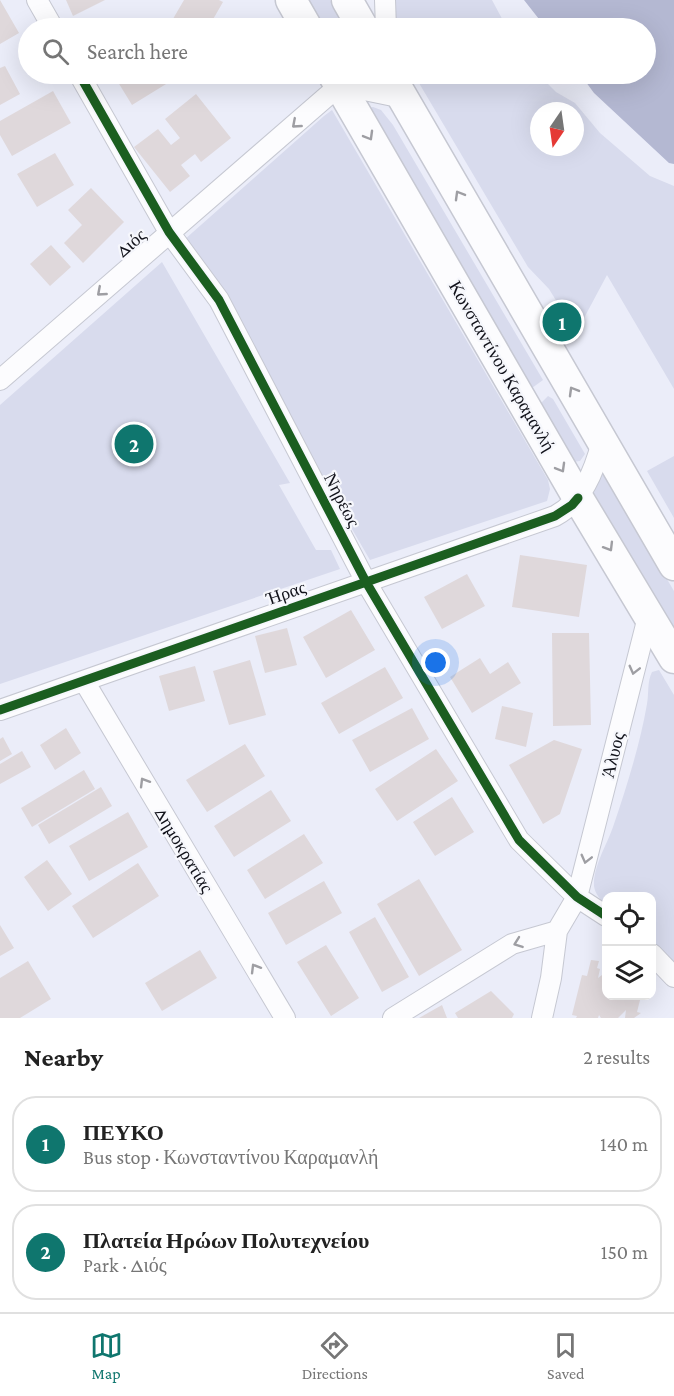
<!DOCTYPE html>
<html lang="en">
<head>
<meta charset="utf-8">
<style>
  :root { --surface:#fff; --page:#f2f2f2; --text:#222; --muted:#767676; --line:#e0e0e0; --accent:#0f766e }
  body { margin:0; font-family:"Crimson Pro",serif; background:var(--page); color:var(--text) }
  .controls { position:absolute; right:18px; bottom:18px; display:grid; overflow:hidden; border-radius:12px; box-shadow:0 6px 24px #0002 }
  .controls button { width:54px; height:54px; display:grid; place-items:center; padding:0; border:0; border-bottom:2px solid var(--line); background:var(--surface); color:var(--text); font:30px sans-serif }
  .compass { position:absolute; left:530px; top:102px; width:54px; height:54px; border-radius:50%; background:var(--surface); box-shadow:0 6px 24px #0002; rotate:193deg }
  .you { position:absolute; left:436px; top:663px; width:21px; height:21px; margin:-15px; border:4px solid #fff; border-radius:50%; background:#1a73e8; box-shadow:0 0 0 9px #1a73e833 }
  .badge { display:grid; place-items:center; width:39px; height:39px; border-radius:50%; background:var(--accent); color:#fff; font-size:20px; font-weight:700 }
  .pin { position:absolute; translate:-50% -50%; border:3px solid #fff; box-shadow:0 2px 6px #0006 }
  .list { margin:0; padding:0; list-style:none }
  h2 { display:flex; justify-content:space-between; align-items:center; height:78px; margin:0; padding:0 24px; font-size:26px }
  h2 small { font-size:20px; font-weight:400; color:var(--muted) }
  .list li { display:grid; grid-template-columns:39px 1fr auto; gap:18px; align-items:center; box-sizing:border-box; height:96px; margin:0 12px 12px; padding:0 12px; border:2px solid var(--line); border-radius:24px }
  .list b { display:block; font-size:22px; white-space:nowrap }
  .list p { margin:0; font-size:20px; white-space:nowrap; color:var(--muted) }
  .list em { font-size:20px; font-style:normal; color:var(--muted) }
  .icon { flex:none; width:33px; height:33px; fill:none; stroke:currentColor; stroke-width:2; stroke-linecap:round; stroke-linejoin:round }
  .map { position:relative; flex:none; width:674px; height:1018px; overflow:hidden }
  .search { position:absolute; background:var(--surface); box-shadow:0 6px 24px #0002; left:18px; right:18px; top:18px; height:66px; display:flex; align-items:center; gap:15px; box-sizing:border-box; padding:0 21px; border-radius:33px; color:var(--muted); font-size:22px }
  .sheet { height:294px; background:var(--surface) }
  nav { display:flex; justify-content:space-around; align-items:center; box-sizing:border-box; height:84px; border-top:2px solid var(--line); background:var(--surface); font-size:16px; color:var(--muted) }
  nav a { display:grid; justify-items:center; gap:3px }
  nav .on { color:var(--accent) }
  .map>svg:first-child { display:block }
</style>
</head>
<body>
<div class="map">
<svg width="674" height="1018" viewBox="0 0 674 1018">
  <rect width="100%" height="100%" fill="#ebedf9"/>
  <path fill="#d8dbed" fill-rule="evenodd" d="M308 0H330L347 28H324Z
    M394 0H492L507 28H394Z
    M415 74H538L556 92 575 103 600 133 650 176 674 186V389L607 275 576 333 549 289 528 267 416 78ZM539 111H575V147H539Z
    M373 107 381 110 393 125 543 380 532 388 368 108Z
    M332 110 548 480 550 489 547 501 370 560 184 240 324 116Z
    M162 262 290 483 279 485 316 550H331L340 569 0 684V405Z
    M548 396 553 399 585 454 580 461 573 462 542 407V402Z
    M674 456V518L647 471Z
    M603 472 674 591V629L592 490 598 484Z
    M659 670 674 695V964L652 941V896H606V905C601 900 595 894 594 886 593 866 608 843 614 824 627 786 640 744 647 704 649 693 647 682 652 672Z"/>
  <path fill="#b4b8d2" d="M524 0H674V164L669 163 594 93 580 74H646V28H546Z"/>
  <path fill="#dfd8db" d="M0 0 19 33 0 44Z
    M66 0H105L73 16Z
    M184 0H219L223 2 208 28H178L170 24Z
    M5 66 20 94 0 105V68Z
    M113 74H166L171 81 132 105Z
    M53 91 71 123 12 156 0 135V121Z
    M196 94 231 138 201 162 195 154 181 165 190 176 170 192 134 147 158 129 171 145 180 138 165 119Z
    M55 153 74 185 37 207 17 174Z
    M91 188 124 222 83 263 64 243 82 225 68 210Z
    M51 245 71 267 50 286 30 264Z
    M520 555 587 565 579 617 512 607Z
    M467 574 485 606 442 629 424 597Z
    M351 610 375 650 326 678 303 637Z
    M287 628 297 665 265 673 255 636Z
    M552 633H589L591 725 553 726Z
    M480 658 490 674 508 662 521 683 472 713 450 677Z
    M250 660 266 715 229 725 213 671Z
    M195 666 205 701 169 711 159 676Z
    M385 667 403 698 339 734 321 703Z
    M502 706 533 713 526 747 495 739Z
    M412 708 429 739 370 772 352 740Z
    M66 728 81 753 55 770 40 745Z
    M3 737 12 754 0 761V739Z
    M554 740 582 749 560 814 543 824 509 765Z
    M245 744 265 776 207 812 186 780Z
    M436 749 458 781 397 821 375 789Z
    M22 751 31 767 0 784V764Z
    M84 770 95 789 32 827 21 808Z
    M101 787 112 806 49 844 38 825Z
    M271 790 291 821 234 857 214 826Z
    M452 797 474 832 435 856 413 822Z
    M128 812 148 847 89 881 69 846Z
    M304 834 323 863 265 899 247 870Z
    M47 860 72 894 48 911 24 877Z
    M138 863 159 896 93 938 72 906Z
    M419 879 462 950 419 976 377 904Z
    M324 881 342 913 286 945 268 913Z
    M375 917 409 977 382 992 349 932Z
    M0 925 14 948 0 956Z
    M326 945 359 998 331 1016 297 962Z
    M200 950 217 978 162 1011 145 983Z
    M591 960 599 961 597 968 600 969 598 978 606 972V996H641L637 1012 641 1013 634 1018H625L626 1010 618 1018H601L599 1015 598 1018H576L577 1016 572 1015 582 975 587 976Z
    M28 961 51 999 20 1018H0V978Z
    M491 991 514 1014 512 1018H458L455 1013Z
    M442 1005 447 1018H419Z"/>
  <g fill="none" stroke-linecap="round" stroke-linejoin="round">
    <defs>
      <path id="minor" d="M37 0 53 28
        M385 0 386 28
        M79 74 169 232 219 300 366 582 519 840 577 897 606 916
        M0 380 340 85 403 98
        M84 681 285 1018
        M0 710 555 516C583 501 594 471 602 442
        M652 954 674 977
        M393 1018 512 944 557 931 577 897 649 613
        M542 1018 551 978 557 931"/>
      <path id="highway" d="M291 0 307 28
        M347 0 363 28
        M333 74 578 498 674 658
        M389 74 674 565"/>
    </defs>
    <use href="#minor" stroke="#c6c8d2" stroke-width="22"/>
    <use href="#highway" stroke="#c6c8d2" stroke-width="33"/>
    <use href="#minor" stroke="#fcfcfe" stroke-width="20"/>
    <use href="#highway" stroke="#fcfcfe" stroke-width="30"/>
    <defs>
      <path id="cycleway" d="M79 74 169 232 219 300 366 582 519 840 577 897 606 916
        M0 710 555 516 572 505 578 498"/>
    </defs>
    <use href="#cycleway" stroke="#f6f7fc" stroke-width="13"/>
    <use href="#cycleway" stroke="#1b5e20" stroke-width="9"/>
  </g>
  <defs><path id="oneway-chevron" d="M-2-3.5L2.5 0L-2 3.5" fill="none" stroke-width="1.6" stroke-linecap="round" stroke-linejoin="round" transform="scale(1.5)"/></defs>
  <g stroke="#9e9ea3">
    <use href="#oneway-chevron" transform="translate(296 124) rotate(139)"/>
    <use href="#oneway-chevron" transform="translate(369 136) rotate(60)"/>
    <use href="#oneway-chevron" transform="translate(459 195) rotate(-120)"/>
    <use href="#oneway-chevron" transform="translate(101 292) rotate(139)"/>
    <use href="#oneway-chevron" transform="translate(573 391) rotate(-120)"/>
    <use href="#oneway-chevron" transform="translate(561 468) rotate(60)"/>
    <use href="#oneway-chevron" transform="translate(609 547) rotate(59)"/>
    <use href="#oneway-chevron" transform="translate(634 670) rotate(104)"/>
    <use href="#oneway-chevron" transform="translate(144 782) rotate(-121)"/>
    <use href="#oneway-chevron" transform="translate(586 859) rotate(104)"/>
    <use href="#oneway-chevron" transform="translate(518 943) rotate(160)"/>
    <use href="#oneway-chevron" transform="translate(255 968) rotate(-121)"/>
  </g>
  <g text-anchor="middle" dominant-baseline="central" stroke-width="4.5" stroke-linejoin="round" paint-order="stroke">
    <g font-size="18" fill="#11121a" stroke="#f6f7fc">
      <text transform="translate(131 243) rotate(-41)">Διός</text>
      <text transform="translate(502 366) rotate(60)">Κωνσταντίνου Καραμανλή</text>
      <text transform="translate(342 500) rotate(63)">Νηρέως</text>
      <text transform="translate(286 593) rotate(-19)">Ήρας</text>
      <text transform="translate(613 755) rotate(-76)">Άλυος</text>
      <text transform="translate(184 850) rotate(59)">Δημοκρατίας</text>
    </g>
  </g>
</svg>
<div class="controls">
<button><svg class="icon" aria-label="locate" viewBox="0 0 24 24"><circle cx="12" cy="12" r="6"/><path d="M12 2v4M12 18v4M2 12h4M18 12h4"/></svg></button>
<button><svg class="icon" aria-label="layers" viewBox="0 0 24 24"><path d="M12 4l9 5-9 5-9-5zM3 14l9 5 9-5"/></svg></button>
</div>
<svg class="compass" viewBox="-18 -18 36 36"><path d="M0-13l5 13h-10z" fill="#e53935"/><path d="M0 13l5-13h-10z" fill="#767676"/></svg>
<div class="you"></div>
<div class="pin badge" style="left:562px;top:322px">1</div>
<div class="pin badge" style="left:134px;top:444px">2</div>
<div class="search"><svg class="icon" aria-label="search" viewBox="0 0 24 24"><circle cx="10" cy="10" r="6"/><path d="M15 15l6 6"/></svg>Search here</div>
</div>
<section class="sheet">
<h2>Nearby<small>2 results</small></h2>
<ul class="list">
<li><span class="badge">1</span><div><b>ΠΕΥΚΟ</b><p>Bus stop · Κωνσταντίνου Καραμανλή</p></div><em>140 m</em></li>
<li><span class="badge">2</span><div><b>Πλατεία Ηρώων Πολυτεχνείου</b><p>Park · Διός</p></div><em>150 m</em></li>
</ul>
</section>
<nav>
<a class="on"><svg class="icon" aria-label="map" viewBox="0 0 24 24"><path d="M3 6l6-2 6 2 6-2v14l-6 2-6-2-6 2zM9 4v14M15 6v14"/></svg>Map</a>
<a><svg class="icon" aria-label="directions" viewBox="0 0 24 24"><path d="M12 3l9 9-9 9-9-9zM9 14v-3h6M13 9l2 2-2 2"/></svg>Directions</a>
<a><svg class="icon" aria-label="saved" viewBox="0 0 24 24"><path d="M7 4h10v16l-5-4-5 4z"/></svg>Saved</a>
</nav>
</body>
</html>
